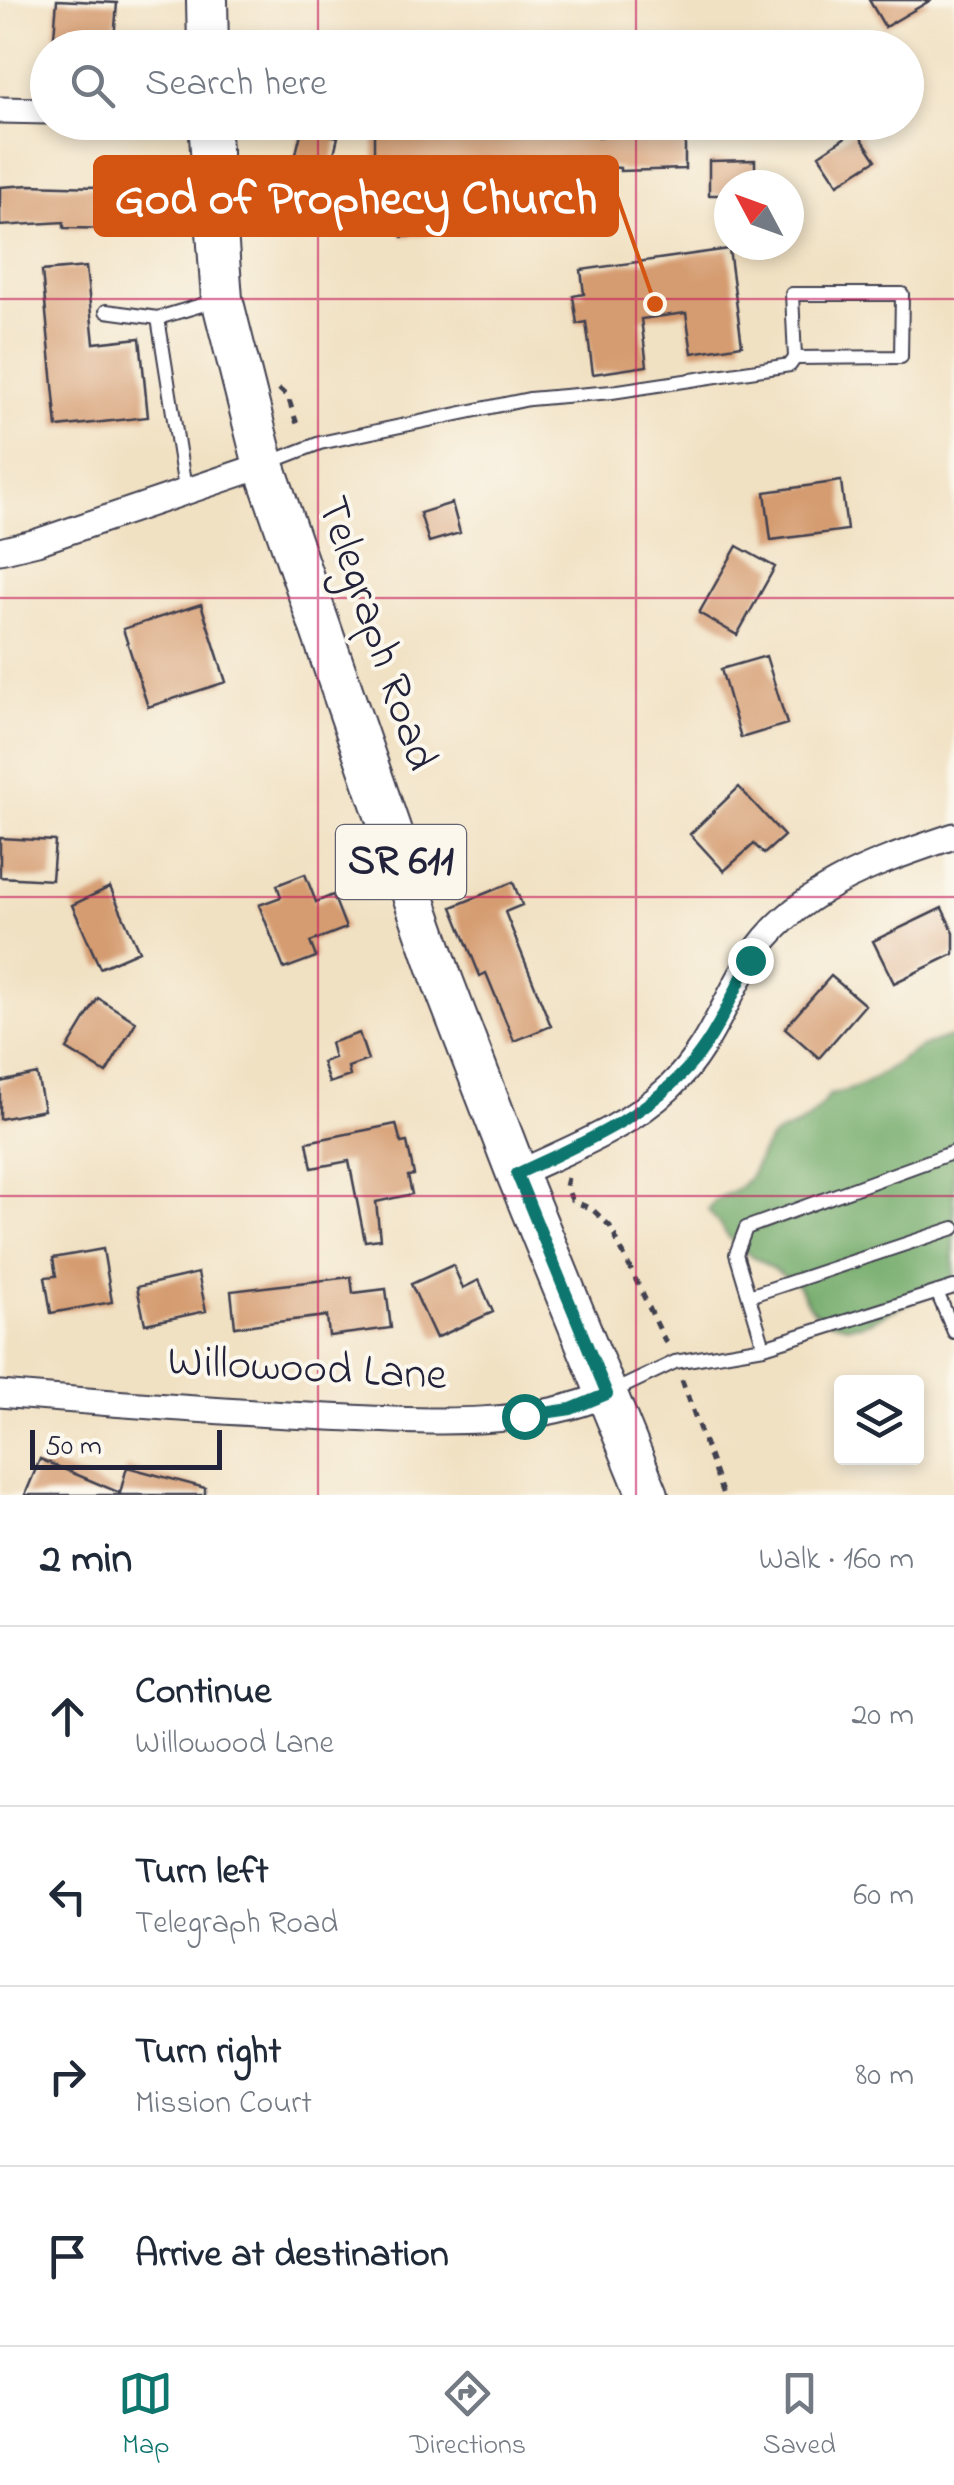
<!DOCTYPE html>
<html lang="en">
<head>
<meta charset="utf-8">
<style>
  :root { --surface:#fff; --page:#f6f6f7; --text:#1f2937; --muted:#747a83; --line:#e0e1e3; --accent:#0f766e }
  body { margin:0; font-family:"Indie Flower",sans-serif; background:var(--page); color:var(--text) }
  .controls { position:absolute; right:30px; bottom:30px; display:grid; overflow:hidden; border-radius:10px; box-shadow:0 5px 15px #0003 }
  .controls button { width:90px; height:90px; display:grid; place-items:center; padding:0; border:0; border-bottom:2px solid var(--line); background:var(--surface); color:var(--text); font:50px sans-serif }
  .compass { position:absolute; left:714px; top:170px; width:90px; height:90px; border-radius:50%; background:var(--surface); box-shadow:0 5px 15px #0003; rotate:311deg }
  .scale { position:absolute; left:30px; bottom:25px; width:192px; box-sizing:border-box; padding-left:10px; border:5px solid #22223b; border-top:0; font-size:28px; line-height:35px; white-space:nowrap; color:#22223b; -webkit-text-stroke:8px #fbf7ec; paint-order:stroke }
  .stop { position:absolute; width:30px; height:30px; margin:-22px; border:8px solid #0f766e; border-radius:50%; background:#fff }
  .stop.end { background:#0f766e; border-color:#fff; box-shadow:0 2px 10px #0008 }
  .list { margin:0; padding:0; list-style:none }
  h2 { display:flex; justify-content:space-between; align-items:center; height:130px; margin:0; padding:0 40px; font-size:42px }
  h2 small { font-size:32px; font-weight:400; color:var(--muted) }
  .list li { display:grid; grid-template-columns:65px 1fr auto; gap:30px; align-items:center; box-sizing:border-box; height:180px; padding:0 40px; border-top:2px solid var(--line) }
  .list b { display:block; font-size:38px; white-space:nowrap }
  .list p { margin:0; font-size:32px; white-space:nowrap; color:var(--muted) }
  .list em { font-size:32px; font-style:normal; color:var(--muted) }
  .icon { flex:none; width:55px; height:55px; fill:none; stroke:currentColor; stroke-width:2; stroke-linecap:round; stroke-linejoin:round }
  .map { position:relative; flex:none; width:954px; height:1495px; overflow:hidden }
  .search { position:absolute; background:var(--surface); box-shadow:0 5px 15px #0003; left:30px; right:30px; top:30px; height:110px; display:flex; align-items:center; gap:25px; box-sizing:border-box; padding:0 35px; border-radius:55px; color:var(--muted); font-size:38px }
  .sheet { height:850px; background:var(--surface) }
  nav { display:flex; justify-content:space-around; align-items:center; box-sizing:border-box; height:140px; border-top:2px solid var(--line); background:var(--surface); font-size:28px; color:var(--muted) }
  nav a { display:grid; justify-items:center; gap:5px }
  nav .on { color:var(--accent) }
  .map>svg:first-child { display:block }
</style>
</head>
<body>
<div class="map">
<svg width="954" height="1495" viewBox="0 0 954 1495">
  <rect width="100%" height="100%" fill="#fbf7ec"/>
  <filter id="ink" filterUnits="userSpaceOnUse"><feTurbulence type="fractalNoise" baseFrequency=".01" numOctaves="2"/><feDisplacementMap in="SourceGraphic" scale="20" xChannelSelector="R" yChannelSelector="G"/><feConvolveMatrix kernelMatrix="1 2 1 2 8 2 1 2 1" color-interpolation-filters="sRGB"/></filter>
  <filter id="wash" filterUnits="userSpaceOnUse"><feTurbulence type="fractalNoise" baseFrequency=".0048" numOctaves="4" result="noise"/><feDisplacementMap in="SourceGraphic" scale="40" xChannelSelector="R" yChannelSelector="G"/><feGaussianBlur stdDeviation="2.25" result="paint"/><feColorMatrix in="noise" values="0 0 0 0 0 0 0 0 0 0 0 0 0 0 0 0 0 1.4 0 .05"/><feComposite in="paint" operator="in"/></filter>
  <g filter="url(#wash)">
    <rect width="100%" height="100%" fill="#f1e1c3"/>
    <path fill="#74ac6c" stroke="#4b6754" stroke-width="2.5" d="M954 1036V1283L861 1325 848 1326 823 1320 808 1305 798 1285 735 1245 708 1210C716 1195 726 1197 738 1188 757 1175 757 1151 773 1137 781 1130 793 1129 802 1123 813 1117 821 1106 829 1095 868 1088 883 1071 916 1050 927 1043 941 1040 954 1036Z"/>
    <g id="blocks">
      <path fill="#d59c71" d="M57 0 117 3 114 40 54 36Z
        M869 0H931L885 27Z
        M374 126H421V132L536 135 537 127 598 132V137L685 135V169L620 171V168L503 159V173L426 172 429 235 402 237 399 182 374 181Z
        M302 129 338 137 327 182 291 174Z
        M856 130 876 160 838 184 819 155Z
        M755 160V185H729V195H709V161Z
        M29 185 131 188 130 229 64 228V222L0 226V187Z
        M729 249 742 345 692 353 686 313 641 319 647 366 593 374 586 322 577 324 573 296 584 294 581 270Z
        M86 267 94 343 140 338 148 417 57 427 42 271Z
        M841 481 847 530 771 540 765 492Z
        M452 503 460 533 429 542 420 513Z
        M737 546 775 567 737 635 699 613Z
        M201 604 226 682 148 707 123 629Z
        M766 656 787 724 741 738 721 669Z
        M739 787 784 836 764 854 754 844 724 871 690 834Z
        M0 838 55 841 52 880 0 877Z
        M305 874 316 902 333 895 346 928 310 942 316 957 284 969 259 905 281 897 277 885Z
        M513 882 522 905 505 912 551 1026 514 1041 486 973 480 976 452 907Z
        M110 887 139 951 100 968 72 905Z
        M942 908 954 933V954L894 983 873 941Z
        M831 976 865 1005 819 1058 785 1028Z
        M98 998 136 1022 106 1073 67 1049Z
        M359 1033 368 1060 348 1067 350 1076 329 1083 322 1062 334 1058 330 1043Z
        M37 1074 44 1110 0 1119V1082Z
        M396 1124 401 1143 407 1142 414 1175 408 1176 412 1194 376 1202 380 1239 365 1241 349 1161 312 1168 307 1142Z
        M103 1249 112 1302 51 1313 45 1277 56 1276 53 1258Z
        M453 1265 463 1288 479 1280 493 1312 436 1338 411 1284Z
        M198 1273 206 1311 145 1324 137 1287Z
        M351 1277 353 1293 386 1289 391 1328 329 1336 327 1316 235 1327 231 1291Z
        M40 1459 120 1493 127 1467 205 1488V1495H25Z"/>
    </g>
  </g>
  <g filter="url(#ink)">
    <use href="#blocks" fill-opacity="0" stroke="#413f4f" stroke-width="2.5"/>
    <g fill="none" stroke-linecap="round" stroke-linejoin="round">
      <defs>
        <path id="service" d="M106 311 158 318 185 489
          M158 318 215 301
          M271 462 320 443 529 399 612 392 790 365 795 358 792 294H902L901 357 795 358
          M937 1292 954 1332
          M749 1296 954 1228
          M764 1347 736 1254 746 1228 954 1152
          M610 1393 675 1362 764 1347 954 1287"/>
        <path id="minor" d="M0 110 48 111
          M0 551 37 542 264 465
          M517 1174C568 1150 627 1128 669 1088 709 1049 722 1006 750 960 795 888 878 862 954 836
          M0 1394C109 1403 219 1412 328 1417 421 1421 520 1430 607 1394"/>
        <path id="primary" d="M207 0 208 48
          M209 122 222 299 264 465 443 982 517 1174 648 1495"/>
      </defs>
      <use href="#service" stroke="#413f4f" stroke-width="16"/>
      <use href="#minor" stroke="#413f4f" stroke-width="29"/>
      <use href="#primary" stroke="#413f4f" stroke-width="44"/>
      <path stroke="#413f4f" stroke-width="5" stroke-dasharray="8 8" stroke-linecap="butt" d="M279 389 288 397 299 430
        M568 1178 566 1186 572 1200 593 1210 610 1226 668 1347
        M682 1380 723 1495"/>
      <use href="#service" stroke="#fff" stroke-width="12"/>
      <use href="#minor" stroke="#fff" stroke-width="25"/>
      <use href="#primary" stroke="#fff" stroke-width="40"/>
    </g>
  </g>
  <g fill="none" stroke-linecap="round" stroke-linejoin="round" filter="url(#ink)">
    <path stroke="#0f766e" stroke-width="12" d="M524 1416 571 1409 607 1394 517 1174C580 1144 647 1117 693 1062 718 1032 733 994 750 960"/>
  </g>
  <path fill="none" stroke="#c2185b" stroke-width="2.5" stroke-opacity="0.55" d="M318 0V48M636 0V48M318 122V1495M636 122V1495M0 299H954M0 598H954M0 897H954M0 1196H954"/>
  <g text-anchor="middle" dominant-baseline="central" stroke-width="8" stroke-linejoin="round" paint-order="stroke">
    <rect fill="#fbf7ec" stroke="#636270" stroke-width="2.5" x="336" y="825" width="130" height="74" rx="8"/>
    <g font-size="42" font-weight="bold" fill="#22223b">
      <text x="401" y="862">SR 611</text>
    </g>
    <g font-size="45" fill="#22223b" stroke="#fbf7ec">
      <text transform="translate(375 634) rotate(71)">Telegraph Road</text>
      <text transform="translate(307 1370) rotate(3)">Willowood Lane</text>
    </g>
  </g>
  <path fill="none" stroke="#d45411" stroke-width="4" d="M655 304L617 196"/>
  <circle fill="#d45411" stroke="#fbf7ec" stroke-width="4" cx="655" cy="304" r="10"/>
  <rect fill="#d45411" stroke="#d45411" stroke-width="4" x="95" y="157" width="522" height="78" rx="10"/>
  <g font-size="48" text-anchor="middle" font-weight="bold" fill="#fff">
    <text x="356" y="213">God of Prophecy Church</text>
  </g>
</svg>
<div class="controls">
<button><svg class="icon" aria-label="layers" viewBox="0 0 24 24"><path d="M12 4l9 5-9 5-9-5zM3 14l9 5 9-5"/></svg></button>
</div>
<svg class="compass" viewBox="-18 -18 36 36"><path d="M0-13l5 13h-10z" fill="#e53935"/><path d="M0 13l5-13h-10z" fill="#747a83"/></svg>
<div class="scale">50 m</div>
<div class="stop" style="left:524px;top:1416px"></div>
<div class="stop end" style="left:750px;top:960px"></div>
<div class="search"><svg class="icon" aria-label="search" viewBox="0 0 24 24"><circle cx="10" cy="10" r="6"/><path d="M15 15l6 6"/></svg>Search here</div>
</div>
<section class="sheet">
<h2>2 min<small>Walk · 160 m</small></h2>
<ul class="list">
<li><svg class="icon" aria-label="ahead" viewBox="0 0 24 24"><path d="M12 20V5M6 11l6-6 6 6"/></svg><div><b>Continue</b><p>Willowood Lane</p></div><em>20 m</em></li>
<li><svg class="icon" aria-label="left" viewBox="0 0 24 24"><path d="M17 20v-9H6M10 6l-5 5 5 5"/></svg><div><b>Turn left</b><p>Telegraph Road</p></div><em>60 m</em></li>
<li><svg class="icon" aria-label="right" viewBox="0 0 24 24"><path d="M7 20v-9h11M14 6l5 5-5 5"/></svg><div><b>Turn right</b><p>Mission Court</p></div><em>80 m</em></li>
<li><svg class="icon" aria-label="arrive" viewBox="0 0 24 24"><path d="M6 21V4h12l-3 4 3 4H6"/></svg><div><b>Arrive at destination</b></div></li>
</ul>
</section>
<nav>
<a class="on"><svg class="icon" aria-label="map" viewBox="0 0 24 24"><path d="M3 6l6-2 6 2 6-2v14l-6 2-6-2-6 2zM9 4v14M15 6v14"/></svg>Map</a>
<a><svg class="icon" aria-label="directions" viewBox="0 0 24 24"><path d="M12 3l9 9-9 9-9-9zM9 14v-3h6M13 9l2 2-2 2"/></svg>Directions</a>
<a><svg class="icon" aria-label="saved" viewBox="0 0 24 24"><path d="M7 4h10v16l-5-4-5 4z"/></svg>Saved</a>
</nav>
</body>
</html>
